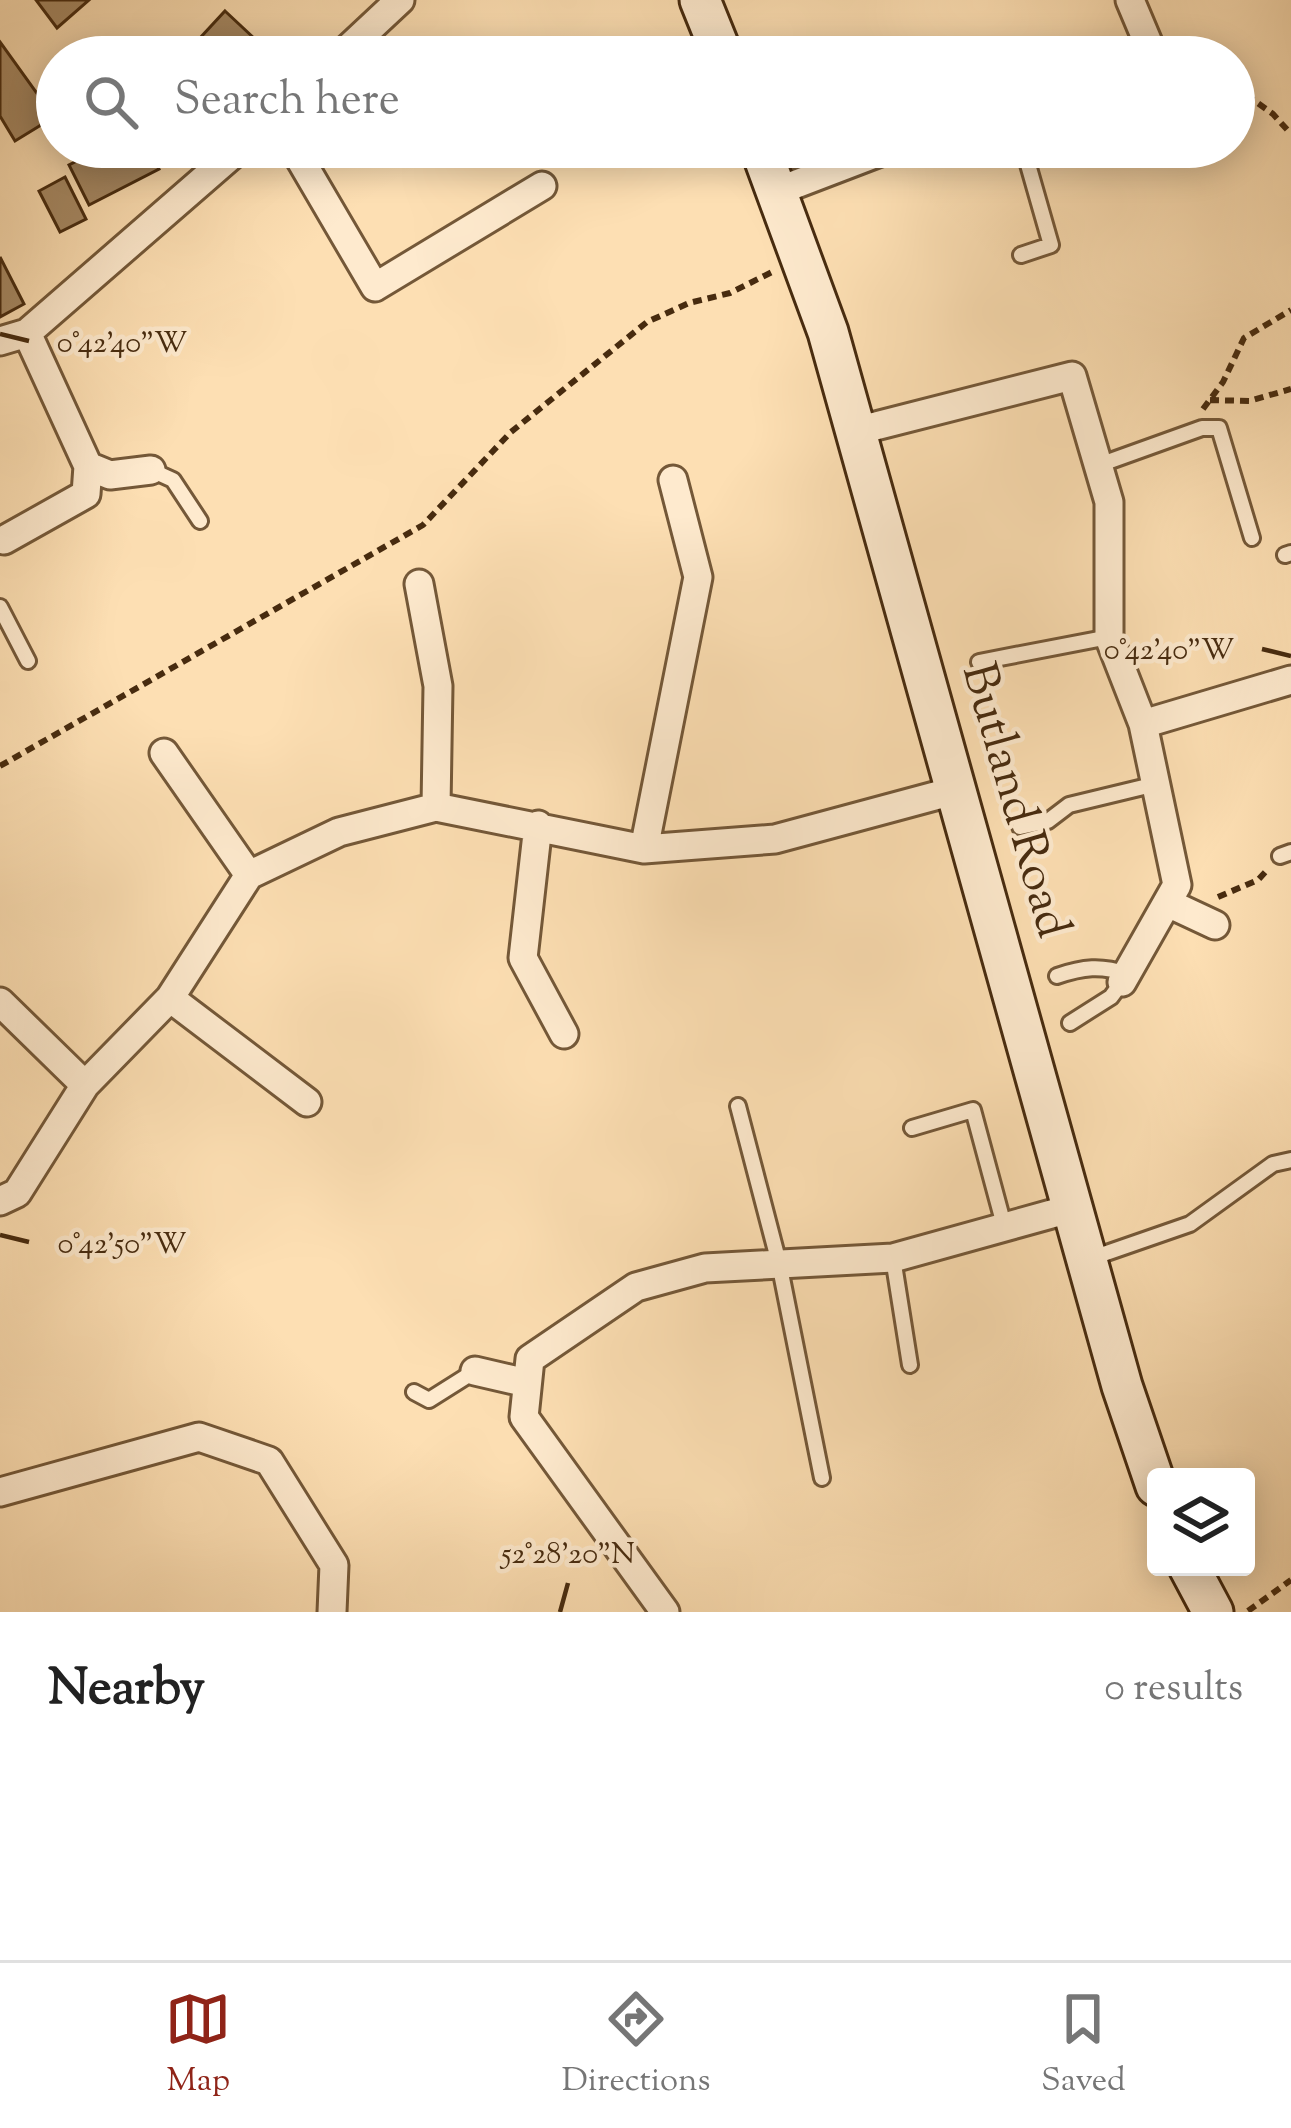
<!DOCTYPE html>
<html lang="en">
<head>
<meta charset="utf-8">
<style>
  :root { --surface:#fff; --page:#f2f2f2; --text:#222; --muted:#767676; --line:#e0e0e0; --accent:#8f2418 }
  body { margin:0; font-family:"Sorts Mill Goudy",serif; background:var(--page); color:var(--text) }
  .controls { position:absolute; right:36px; bottom:36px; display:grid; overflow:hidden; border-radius:12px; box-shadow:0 6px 30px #0003 }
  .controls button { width:108px; height:108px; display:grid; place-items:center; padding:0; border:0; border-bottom:3px solid var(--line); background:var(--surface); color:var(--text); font:60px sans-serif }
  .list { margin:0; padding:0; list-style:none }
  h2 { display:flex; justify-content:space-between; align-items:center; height:156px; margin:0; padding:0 48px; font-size:51px }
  h2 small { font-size:39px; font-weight:400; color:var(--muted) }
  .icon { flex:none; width:66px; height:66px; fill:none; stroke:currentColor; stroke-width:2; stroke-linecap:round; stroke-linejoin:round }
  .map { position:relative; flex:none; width:1291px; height:1612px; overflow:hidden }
  .search { position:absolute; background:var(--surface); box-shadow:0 6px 30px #0003; left:36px; right:36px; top:36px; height:132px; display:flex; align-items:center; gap:30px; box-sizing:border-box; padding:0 42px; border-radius:66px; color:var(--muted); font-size:45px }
  .sheet { height:348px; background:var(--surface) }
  nav { display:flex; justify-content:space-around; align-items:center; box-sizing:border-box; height:168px; border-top:3px solid var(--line); background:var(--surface); font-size:33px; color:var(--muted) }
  nav a { display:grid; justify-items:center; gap:6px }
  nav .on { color:var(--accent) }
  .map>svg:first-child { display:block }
</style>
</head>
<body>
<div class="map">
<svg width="1291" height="1612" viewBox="0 0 1291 1612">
  <rect width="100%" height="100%" fill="#fddfb3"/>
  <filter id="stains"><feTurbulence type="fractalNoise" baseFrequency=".00167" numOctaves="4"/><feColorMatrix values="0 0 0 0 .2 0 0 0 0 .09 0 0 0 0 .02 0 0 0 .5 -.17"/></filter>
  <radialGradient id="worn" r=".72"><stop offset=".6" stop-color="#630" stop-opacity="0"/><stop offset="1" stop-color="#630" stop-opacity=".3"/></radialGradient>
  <path fill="#a68964" stroke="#472b0f" stroke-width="3" d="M36 0H89L57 28Z
    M225 11 257 41 242 57H220L200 38Z
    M0 42 54 117 15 141 0 116Z
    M193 45 206 57H182Z
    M105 147H148L159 169 89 205 69 165Z
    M65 177 86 219 60 232 39 191Z
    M0 257 24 304 0 317Z"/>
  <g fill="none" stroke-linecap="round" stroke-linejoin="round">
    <defs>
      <path id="lane" d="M1021 255 1051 245 1023 147
        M1099 465 1202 428H1219L1252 538
        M151 470 173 480 200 521
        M1285 555 1291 553
        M0 607 28 661
        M979 662 1109 637
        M1020 827 1048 821 1069 805 1156 784
        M1280 856 1291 852
        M1057 976C1083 967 1101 965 1127 974
        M1070 1023 1111 997 1122 982
        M738 1106 779 1263 822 1478
        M912 1128 973 1110 1005 1229
        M893 1258 910 1365
        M1092 1258 1190 1224 1273 1164 1291 1160
        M414 1392 429 1400 475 1371"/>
      <path id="street" d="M1130 0 1154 57
        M339 57 400 0
        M293 147 375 287 542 186
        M778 191 893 147
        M0 341 27 333 241 147
        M856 431 1072 376 1109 502V637L1143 724 1291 680
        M88 466 110 475 151 470
        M4 540 86 494 88 466 27 333
        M419 584 438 686 436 807
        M164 753 249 875
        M538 825 523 958 564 1034
        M644 849 698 577 673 480
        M1168 903 1215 925
        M1122 982 1177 885 1143 724
        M170 998 307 1102
        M0 1002 85 1085
        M0 1201 17 1193 85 1085 170 998 249 875 339 832 436 807 644 849 775 839 957 790
        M475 1371 527 1383
        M0 1492 199 1437 269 1461 334 1565 332 1612
        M665 1612 524 1417 530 1359 636 1287 705 1268 893 1258 1073 1208"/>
      <path id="secondary" d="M700 0 723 57
        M760 147 828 332 1122 1386 1156 1486
        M1189 1567 1213 1612"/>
    </defs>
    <use href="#lane" stroke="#745838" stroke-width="20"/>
    <use href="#street" stroke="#745838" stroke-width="33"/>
    <use href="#secondary" stroke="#472b0f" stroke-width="45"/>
    <path stroke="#472b0f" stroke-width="6" stroke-dasharray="9 6" stroke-linecap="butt" d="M1234 86 1273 114 1291 134
      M1210 400 1249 401 1291 389
      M1203 409 1223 382 1244 338 1291 310
      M0 766 423 525 511 432 647 322 689 303 730 293 772 272
      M1218 897 1258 880 1268 869
      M1248 1611 1291 1580"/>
    <use href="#lane" stroke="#feeace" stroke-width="14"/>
    <use href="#street" stroke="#feeace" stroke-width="27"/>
    <use href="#secondary" stroke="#feeace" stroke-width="39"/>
  </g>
  <path fill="none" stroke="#472b0f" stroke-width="4.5" d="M0 334 29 341M1262 649 1291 656M0 1235 29 1242M560 1612 568 1583"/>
  <g text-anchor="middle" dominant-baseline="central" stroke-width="9" stroke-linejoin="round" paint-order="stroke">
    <g font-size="48" fill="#472b0f" stroke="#feeace">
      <text transform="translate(1013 801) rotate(74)">Butland Road</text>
    </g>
  </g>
  <g font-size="30" text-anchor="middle" fill="#472b0f" stroke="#feeace" stroke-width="9" stroke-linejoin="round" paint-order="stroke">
    <text x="122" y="352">0°42'40"W</text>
    <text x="1169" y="659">0°42'40"W</text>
    <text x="122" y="1253">0°42'50"W</text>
    <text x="568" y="1563">52°28'20"N</text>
  </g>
  <rect width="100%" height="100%" filter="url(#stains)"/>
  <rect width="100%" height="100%" fill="url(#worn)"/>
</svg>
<div class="controls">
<button><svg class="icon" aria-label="layers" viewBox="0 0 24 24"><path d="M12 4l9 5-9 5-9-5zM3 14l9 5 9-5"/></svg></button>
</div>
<div class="search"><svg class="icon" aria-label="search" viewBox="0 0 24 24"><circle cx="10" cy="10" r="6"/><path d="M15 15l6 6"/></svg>Search here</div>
</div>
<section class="sheet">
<h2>Nearby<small>0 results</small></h2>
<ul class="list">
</ul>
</section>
<nav>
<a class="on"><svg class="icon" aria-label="map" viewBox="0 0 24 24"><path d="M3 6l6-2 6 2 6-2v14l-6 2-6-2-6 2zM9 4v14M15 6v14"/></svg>Map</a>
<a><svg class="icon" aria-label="directions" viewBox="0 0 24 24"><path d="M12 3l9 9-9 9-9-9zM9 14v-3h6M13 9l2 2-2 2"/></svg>Directions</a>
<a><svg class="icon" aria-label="saved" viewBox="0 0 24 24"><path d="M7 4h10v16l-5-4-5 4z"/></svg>Saved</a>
</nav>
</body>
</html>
